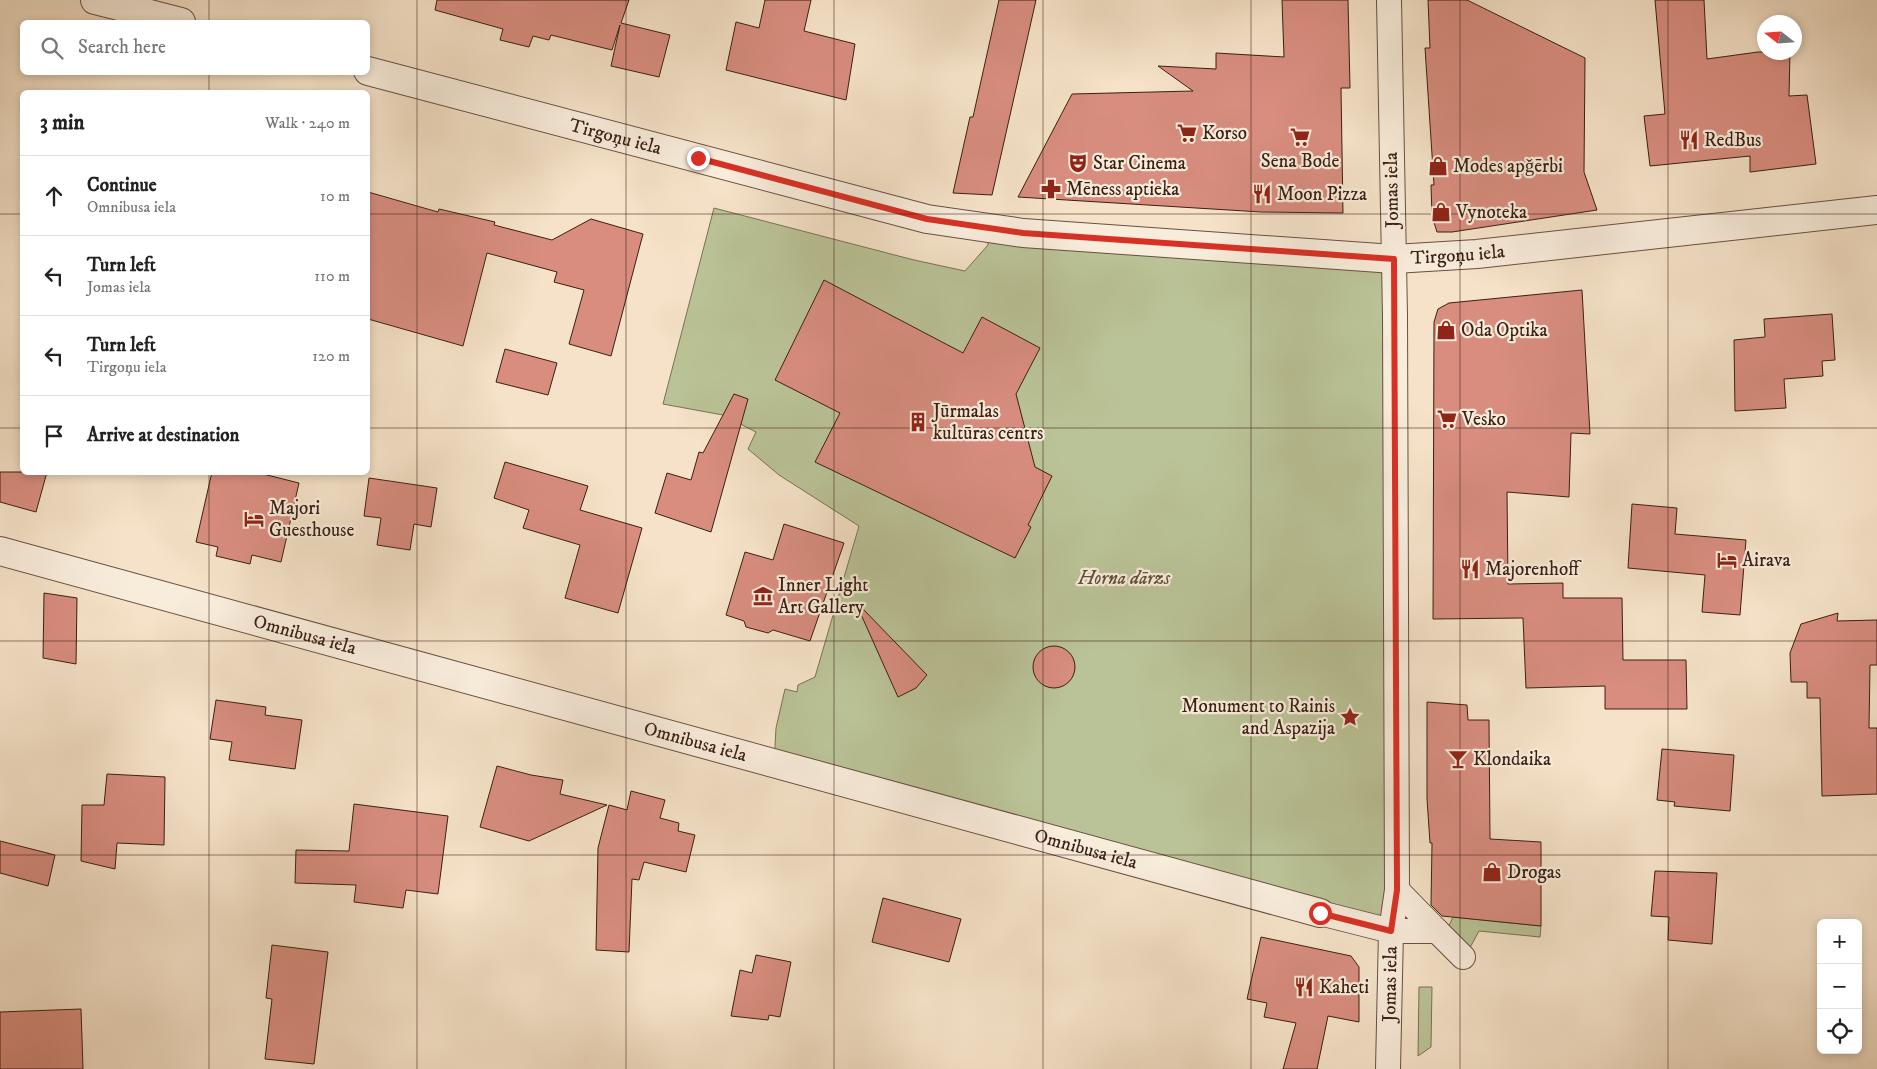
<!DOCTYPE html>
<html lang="en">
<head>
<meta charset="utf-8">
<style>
  :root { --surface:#fff; --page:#f6f6f6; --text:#222; --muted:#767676; --line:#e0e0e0 }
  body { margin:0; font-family:"IM FELL DW Pica",serif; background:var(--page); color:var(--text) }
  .controls { position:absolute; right:15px; bottom:15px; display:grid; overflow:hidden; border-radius:8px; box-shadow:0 2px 8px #0003 }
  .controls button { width:45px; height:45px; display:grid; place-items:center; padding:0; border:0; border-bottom:1px solid var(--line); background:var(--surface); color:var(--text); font:25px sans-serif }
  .compass { position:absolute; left:1757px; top:15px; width:45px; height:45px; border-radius:50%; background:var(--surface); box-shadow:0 2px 8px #0003; rotate:287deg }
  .stop { position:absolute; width:15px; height:15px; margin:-11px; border:4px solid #d93025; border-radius:50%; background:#fff }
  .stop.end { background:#d93025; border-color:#fff; box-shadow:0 1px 5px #0008 }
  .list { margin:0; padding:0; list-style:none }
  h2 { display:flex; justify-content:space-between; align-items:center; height:65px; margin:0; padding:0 20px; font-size:21px }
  h2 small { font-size:16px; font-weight:400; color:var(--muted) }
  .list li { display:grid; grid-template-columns:32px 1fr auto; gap:15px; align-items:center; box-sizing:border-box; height:80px; padding:0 20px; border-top:1px solid var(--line) }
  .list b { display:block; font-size:19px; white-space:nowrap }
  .list p { margin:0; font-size:16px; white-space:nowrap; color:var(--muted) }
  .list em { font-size:16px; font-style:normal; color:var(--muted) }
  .icon { flex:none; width:28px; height:28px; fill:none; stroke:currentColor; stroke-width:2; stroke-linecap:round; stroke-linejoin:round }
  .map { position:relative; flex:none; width:1877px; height:1069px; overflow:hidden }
  .search { position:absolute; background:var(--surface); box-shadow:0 2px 8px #0003; left:20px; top:20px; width:350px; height:55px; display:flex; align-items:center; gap:12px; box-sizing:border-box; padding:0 18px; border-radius:8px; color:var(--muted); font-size:19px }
  .panel { position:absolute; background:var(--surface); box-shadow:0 2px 8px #0003; left:20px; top:90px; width:350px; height:385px; border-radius:8px }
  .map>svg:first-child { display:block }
</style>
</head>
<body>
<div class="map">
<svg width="1877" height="1069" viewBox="0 0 1877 1069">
  <rect width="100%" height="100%" fill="#f5e2c8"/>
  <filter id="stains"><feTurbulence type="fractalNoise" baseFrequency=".004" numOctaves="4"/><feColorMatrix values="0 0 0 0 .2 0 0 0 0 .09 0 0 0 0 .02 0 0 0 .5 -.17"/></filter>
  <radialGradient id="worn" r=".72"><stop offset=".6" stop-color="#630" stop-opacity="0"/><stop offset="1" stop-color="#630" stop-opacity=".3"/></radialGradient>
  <path fill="#bac397" stroke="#7a7154" d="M714 208 914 260 965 271 988 245V228L1394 259 1391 931 774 764 776 728 785 689 797 692 798 685 815 677 859 526 779 475 748 449 756 432 723 415 663 404Z
    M1453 917 1541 926 1540 937 1479 931 1467 953 1446 932Z
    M1419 987H1432L1431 1047 1418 1056Z"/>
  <path fill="#d88d7f" stroke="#3a1f12" d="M437 0H629L621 23 670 35 659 77 611 66 620 25 612 50 551 35 549 40 533 36 529 47 500 40 503 29 435 10Z
    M765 0H811L804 31 855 44 846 100 726 70 736 22 759 28Z
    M999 0H1036L992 195 953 193 970 117H973Z
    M1282 0H1348L1350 88H1341L1343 213 1261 212 1018 197 1072 94 1193 91 1158 66 1216 69V53L1284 57Z
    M1428 0H1467L1585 58 1584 172 1597 210 1452 232H1437L1432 216 1431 185H1434L1425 48H1430Z
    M1655 0H1704L1707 59 1758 52H1790L1789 96 1807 95 1816 164 1750 172V156L1650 166 1644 116 1665 114Z
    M368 192 438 212 439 209 495 222 494 225 552 240 591 219 643 234 611 356 569 344 584 290 554 282 557 272 487 253 463 346 368 319Z
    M824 280 963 353 982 317 1040 348 1016 394 1035 467 1052 476 1028 525 1031 527 1015 558 815 462 840 413 775 380Z
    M1582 290 1590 434 1571 433 1569 497 1507 492 1508 584 1563 583V598H1622L1623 660H1686L1687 709H1605V686L1526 688 1523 618 1433 619 1434 322 1438 309 1449 303Z
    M1832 314 1835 360 1822 361 1823 376 1784 379 1786 408 1735 411 1734 340 1765 337 1764 319Z
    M505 349 557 363 548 395 496 382Z
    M734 394 748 399 711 532 655 513 667 473 691 480 699 452 703 453Z
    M505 462 588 486 580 510 642 528 618 613 565 598 580 545 523 528 529 510 494 498Z
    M0 472H47L36 512 0 502Z
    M212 472H255L299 483 281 562 252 555 250 564 216 556 218 547 196 542Z
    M369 478 437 488 431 527 414 524 410 550 377 545 381 518 364 516Z
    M1632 504 1677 508 1675 534 1746 540 1740 615 1702 612 1705 575 1628 568Z
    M784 524 844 543 810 641 773 630 768 633 746 627 744 621 726 615 745 552 773 560Z
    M44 593 77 598 76 664 43 658Z
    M862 608 927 675 916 688 898 697 859 610Z
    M1838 613 1837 621 1877 620V665H1870L1869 728H1877V794L1822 796 1820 698H1807V682H1791L1790 653 1801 624Z
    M1033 667a21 21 0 1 1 42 0a21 21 0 1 1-42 0Z
    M216 700 266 707 265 715 302 720 295 769 229 760 232 742 210 739Z
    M1427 702 1467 705 1468 720H1489L1490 839 1541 842V926L1442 916 1431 905 1432 843H1430L1427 799Z
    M1662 749 1734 755 1730 811 1674 806 1675 802 1657 800Z
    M497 766 531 775 563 780 560 794 607 805 529 841 480 827Z
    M107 774 165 777 164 845 117 843 115 869 81 861 82 805H104Z
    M631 791 665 800 660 818 679 823 678 831 695 835 686 872 644 862 639 880 632 879 629 952 596 950 598 848 609 805 627 810Z
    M354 804 448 816 438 894 406 890 403 908 354 902 356 885 295 883 296 850 349 851Z
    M0 841 55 855 48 886 0 873Z
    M1655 871 1717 873 1712 944 1668 940 1669 917 1651 916Z
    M883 898 961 919 949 962 872 942Z
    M1261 937 1351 956 1359 967V1022L1328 1016 1317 1069H1283L1296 1023 1264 1017 1267 1003 1247 999Z
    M272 945 328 952 314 1064 265 1059 272 999 266 998Z
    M756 955 791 962 780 1017 769 1015 768 1020 731 1016 740 970 752 973Z
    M81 1009 83 1069H0V1012Z"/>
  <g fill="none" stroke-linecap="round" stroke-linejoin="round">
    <defs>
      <g id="pedestrian">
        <path d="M1397 890 1437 931"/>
        <path d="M1320 913 1391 931H1437L1463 957"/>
        <path id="s1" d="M1388 1069 1391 931 1397 890 1395 315 1389 0"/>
      </g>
      <g id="minor">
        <path d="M95 0 181 22"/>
        <path id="s2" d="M368 71 927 219 1023 233 1394 259 1477 254 1877 210"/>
        <path id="s3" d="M0 551 1320 913"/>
      </g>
    </defs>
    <use href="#pedestrian" stroke="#695040" stroke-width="26"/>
    <use href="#minor" stroke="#695040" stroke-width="30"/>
    <use href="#pedestrian" stroke="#f8ecdb" stroke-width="24"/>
    <use href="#minor" stroke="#f8ecdb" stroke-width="28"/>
  </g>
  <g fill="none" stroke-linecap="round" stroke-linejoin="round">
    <path stroke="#d93025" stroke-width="6" d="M698 158 927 219 1023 233 1394 259 1397 890 1391 931 1320 913"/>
  </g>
  <path fill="none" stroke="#3a1f12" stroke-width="1" stroke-opacity="0.55" d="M209 0V22M417 0V1069M626 0V1069M834 0V1069M1043 0V1069M1251 0V1069M1460 0V1069M1668 0V1069M209 72V92M0 214H22M368 214H1877M0 428H22M368 428H1877M209 472V1069M0 641H1877M0 855H1877"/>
  <defs>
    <symbol id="supermarket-bare" viewBox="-9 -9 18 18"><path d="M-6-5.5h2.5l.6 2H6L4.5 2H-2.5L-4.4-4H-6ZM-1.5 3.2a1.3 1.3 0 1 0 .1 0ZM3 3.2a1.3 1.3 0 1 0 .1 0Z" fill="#8f2418" stroke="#f8ecdb" stroke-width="2.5" paint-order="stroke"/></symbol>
    <symbol id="restaurant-bare" viewBox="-9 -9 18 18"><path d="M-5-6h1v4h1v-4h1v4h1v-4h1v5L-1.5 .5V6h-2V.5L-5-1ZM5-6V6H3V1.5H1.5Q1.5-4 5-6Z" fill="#8f2418" stroke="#f8ecdb" stroke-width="2.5" paint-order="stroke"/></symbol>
    <symbol id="theatre-bare" viewBox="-9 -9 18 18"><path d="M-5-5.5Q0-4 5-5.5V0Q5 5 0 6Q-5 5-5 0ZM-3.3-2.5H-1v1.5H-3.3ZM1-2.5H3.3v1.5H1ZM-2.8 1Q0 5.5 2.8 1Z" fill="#8f2418" stroke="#f8ecdb" stroke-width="2.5" paint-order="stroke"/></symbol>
    <symbol id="shop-bare" viewBox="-9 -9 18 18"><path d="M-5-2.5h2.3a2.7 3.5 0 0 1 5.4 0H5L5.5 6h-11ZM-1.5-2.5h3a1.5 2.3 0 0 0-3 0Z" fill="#8f2418" stroke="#f8ecdb" stroke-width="2.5" paint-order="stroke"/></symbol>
    <symbol id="pharmacy-bare" viewBox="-9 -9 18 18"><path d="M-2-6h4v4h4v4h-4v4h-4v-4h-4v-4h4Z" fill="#8f2418" stroke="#f8ecdb" stroke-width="2.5" paint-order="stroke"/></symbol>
    <symbol id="building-bare" viewBox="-9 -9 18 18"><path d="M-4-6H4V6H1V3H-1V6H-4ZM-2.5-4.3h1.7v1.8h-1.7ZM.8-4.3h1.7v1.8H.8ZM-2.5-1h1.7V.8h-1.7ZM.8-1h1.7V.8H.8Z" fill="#8f2418" stroke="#f8ecdb" stroke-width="2.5" paint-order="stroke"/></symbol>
    <symbol id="hotel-bare" viewBox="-9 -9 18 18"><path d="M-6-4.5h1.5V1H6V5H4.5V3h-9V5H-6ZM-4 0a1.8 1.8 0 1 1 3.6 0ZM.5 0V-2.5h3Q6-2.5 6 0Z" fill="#8f2418" stroke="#f8ecdb" stroke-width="2.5" paint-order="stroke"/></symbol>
    <symbol id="museum-bare" viewBox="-9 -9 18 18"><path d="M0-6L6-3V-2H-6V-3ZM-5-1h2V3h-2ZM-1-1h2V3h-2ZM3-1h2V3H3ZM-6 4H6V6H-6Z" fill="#8f2418" stroke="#f8ecdb" stroke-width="2.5" paint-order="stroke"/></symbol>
    <symbol id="sight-bare" viewBox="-9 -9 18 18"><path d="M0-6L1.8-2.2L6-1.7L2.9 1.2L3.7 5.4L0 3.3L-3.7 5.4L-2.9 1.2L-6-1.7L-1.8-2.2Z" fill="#8f2418" stroke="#f8ecdb" stroke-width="2.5" paint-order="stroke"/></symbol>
    <symbol id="bar-bare" viewBox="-9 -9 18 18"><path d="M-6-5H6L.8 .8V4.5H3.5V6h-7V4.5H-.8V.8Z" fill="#8f2418" stroke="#f8ecdb" stroke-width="2.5" paint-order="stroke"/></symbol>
  </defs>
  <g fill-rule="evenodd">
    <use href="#supermarket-bare" x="1173" y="119" width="28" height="28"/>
    <use href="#supermarket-bare" x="1286" y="123" width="28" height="28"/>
    <use href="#restaurant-bare" x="1675" y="126" width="28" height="28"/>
    <use href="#theatre-bare" x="1064" y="149" width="28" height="28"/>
    <use href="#shop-bare" x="1424" y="152" width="28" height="28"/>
    <use href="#pharmacy-bare" x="1037" y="175" width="28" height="28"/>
    <use href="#restaurant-bare" x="1248" y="180" width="28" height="28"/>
    <use href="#shop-bare" x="1427" y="198" width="28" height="28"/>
    <use href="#shop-bare" x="1432" y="316" width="28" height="28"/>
    <use href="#supermarket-bare" x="1433" y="405" width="28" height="28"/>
    <use href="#building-bare" x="904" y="408" width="28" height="28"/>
    <use href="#hotel-bare" x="240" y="505" width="28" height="28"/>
    <use href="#hotel-bare" x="1713" y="546" width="28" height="28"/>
    <use href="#restaurant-bare" x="1456" y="555" width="28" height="28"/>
    <use href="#museum-bare" x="749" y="582" width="28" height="28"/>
    <use href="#sight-bare" x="1336" y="703" width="28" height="28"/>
    <use href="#bar-bare" x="1444" y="745" width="28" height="28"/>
    <use href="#shop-bare" x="1478" y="858" width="28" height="28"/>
    <use href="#restaurant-bare" x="1290" y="973" width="28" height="28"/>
  </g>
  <g text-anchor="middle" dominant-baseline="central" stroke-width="4.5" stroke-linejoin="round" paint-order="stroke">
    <g font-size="19" fill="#3a1f12" stroke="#f8ecdb" text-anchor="start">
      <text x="1202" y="133">Korso</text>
      <text x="1704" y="140">RedBus</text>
      <text x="1300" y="161" text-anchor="middle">Sena Bode</text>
      <text x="1093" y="163">Star Cinema</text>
      <text x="1453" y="166">Modes apǧērbi</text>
      <text x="1066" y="189">Mēness aptieka</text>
      <text x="1277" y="194">Moon Pizza</text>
      <text x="1456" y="212">Vynoteka</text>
      <text x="1461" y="330">Oda Optika</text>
      <text x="933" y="411">Jūrmalas<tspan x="933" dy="22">kultūras centrs</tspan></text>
      <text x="1462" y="419">Vesko</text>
      <text x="269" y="508">Majori<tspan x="269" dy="22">Guesthouse</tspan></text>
      <text x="1742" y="560">Airava</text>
      <text x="1485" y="569">Majorenhoff</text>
      <text x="778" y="585">Inner Light<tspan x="778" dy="22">Art Gallery</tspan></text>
      <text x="1335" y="706" text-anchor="end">Monument to Rainis<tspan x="1335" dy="22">and Aspazija</tspan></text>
      <text x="1473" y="759">Klondaika</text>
      <text x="1507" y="872">Drogas</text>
      <text x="1319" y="987">Kaheti</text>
    </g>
    <g font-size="19" fill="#3a1f12" stroke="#f8ecdb">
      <text stroke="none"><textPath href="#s2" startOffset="256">Tirgoņu iela</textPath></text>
      <text transform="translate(1392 190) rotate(-91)">Jomas iela</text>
      <text stroke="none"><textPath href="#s2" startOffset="1111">Tirgoņu iela</textPath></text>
      <text stroke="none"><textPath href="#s3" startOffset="316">Omnibusa iela</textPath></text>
      <text stroke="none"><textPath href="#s3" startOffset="721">Omnibusa iela</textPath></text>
      <text stroke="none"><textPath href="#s3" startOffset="1126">Omnibusa iela</textPath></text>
      <text stroke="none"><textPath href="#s1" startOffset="85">Jomas iela</textPath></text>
    </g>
    <g font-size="19" font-style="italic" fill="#60503a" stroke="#f8ecdb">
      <text x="1124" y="578">Horna dārzs</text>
    </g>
  </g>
  <rect width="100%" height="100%" filter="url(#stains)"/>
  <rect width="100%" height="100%" fill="url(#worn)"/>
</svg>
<div class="controls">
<button>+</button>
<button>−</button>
<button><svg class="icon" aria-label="locate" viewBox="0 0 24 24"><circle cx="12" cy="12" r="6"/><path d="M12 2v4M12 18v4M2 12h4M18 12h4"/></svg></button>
</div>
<svg class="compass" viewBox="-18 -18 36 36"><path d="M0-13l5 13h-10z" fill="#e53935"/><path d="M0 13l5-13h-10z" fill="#767676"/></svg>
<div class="stop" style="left:1320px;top:913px"></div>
<div class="stop end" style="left:698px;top:158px"></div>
<div class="search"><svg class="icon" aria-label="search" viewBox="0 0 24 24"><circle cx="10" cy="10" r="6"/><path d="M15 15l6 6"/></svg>Search here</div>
<section class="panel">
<h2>3 min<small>Walk · 240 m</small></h2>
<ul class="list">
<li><svg class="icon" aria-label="ahead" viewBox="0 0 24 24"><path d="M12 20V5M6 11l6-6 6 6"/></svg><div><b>Continue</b><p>Omnibusa iela</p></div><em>10 m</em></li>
<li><svg class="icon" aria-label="left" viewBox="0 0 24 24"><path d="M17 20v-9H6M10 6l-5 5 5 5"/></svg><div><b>Turn left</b><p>Jomas iela</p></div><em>110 m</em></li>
<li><svg class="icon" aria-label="left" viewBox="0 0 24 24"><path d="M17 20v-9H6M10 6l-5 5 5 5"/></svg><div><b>Turn left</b><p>Tirgoņu iela</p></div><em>120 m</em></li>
<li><svg class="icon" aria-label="arrive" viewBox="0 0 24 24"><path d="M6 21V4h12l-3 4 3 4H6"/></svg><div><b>Arrive at destination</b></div></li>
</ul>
</section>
</div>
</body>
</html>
